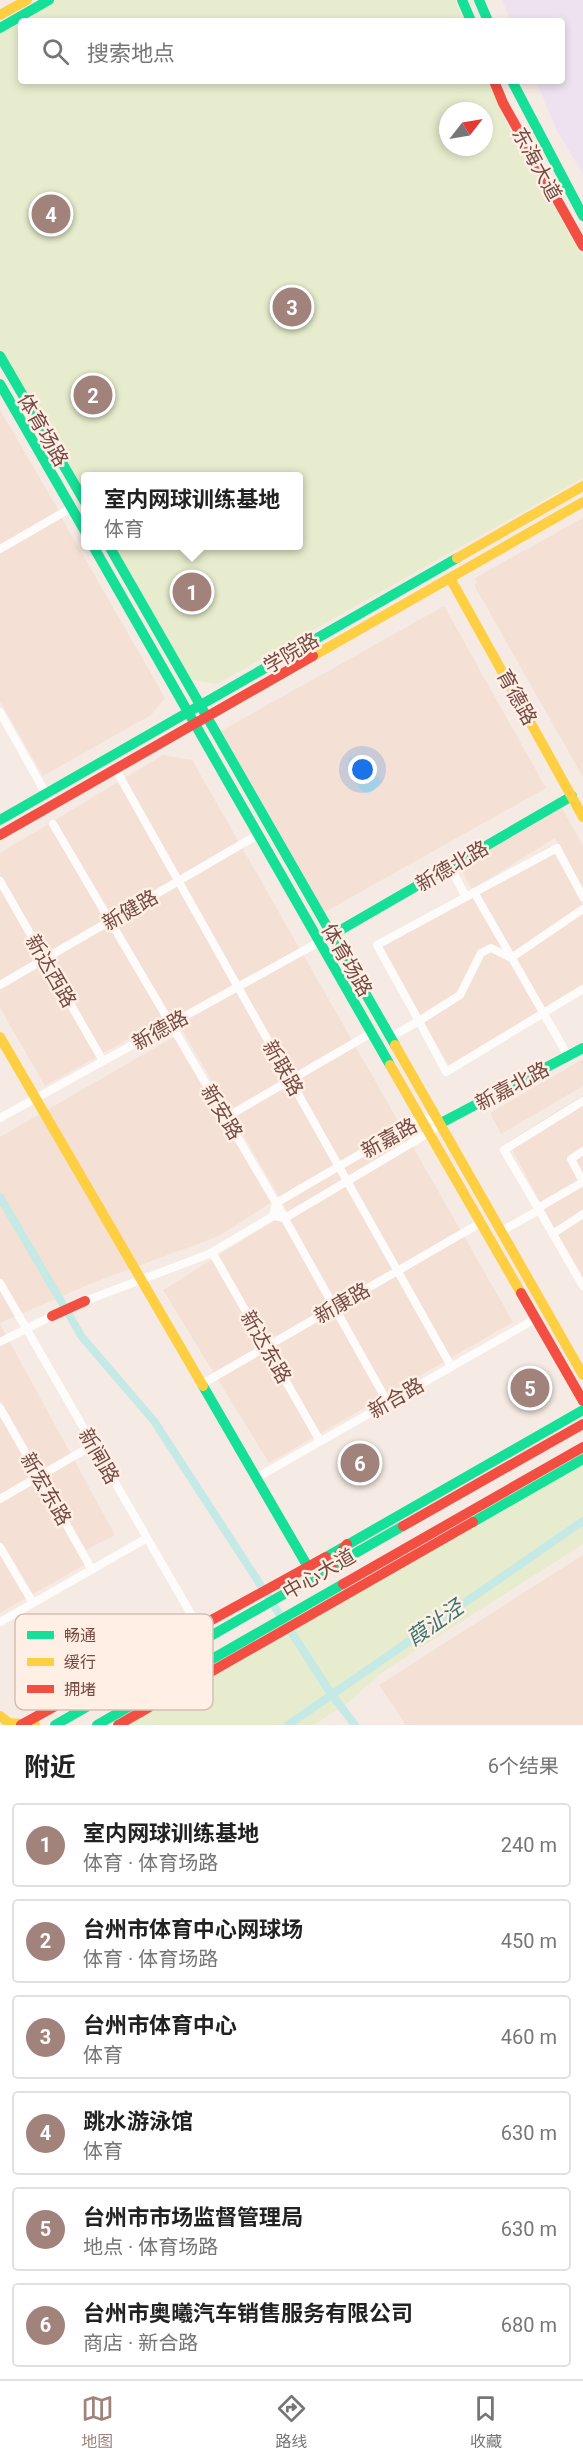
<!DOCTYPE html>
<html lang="zh">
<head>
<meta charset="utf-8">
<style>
  :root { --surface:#fff; --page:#f2f2f2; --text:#222; --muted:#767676; --line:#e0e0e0; --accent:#a2837c }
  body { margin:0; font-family:Roboto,"Noto Sans SC",sans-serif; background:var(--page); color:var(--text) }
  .compass { position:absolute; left:439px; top:102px; width:54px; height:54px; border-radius:50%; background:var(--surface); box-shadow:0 3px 9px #0003; rotate:59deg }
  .you { position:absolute; left:363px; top:770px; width:21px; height:21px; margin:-15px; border:4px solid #fff; border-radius:50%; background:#1a73e8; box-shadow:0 0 0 9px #1a73e833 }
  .badge { display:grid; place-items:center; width:39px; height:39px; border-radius:50%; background:var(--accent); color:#fff; font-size:20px; font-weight:700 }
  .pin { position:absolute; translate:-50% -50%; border:3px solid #fff; box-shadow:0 2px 6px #0006 }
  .popup { position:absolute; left:81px; top:472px; width:222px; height:78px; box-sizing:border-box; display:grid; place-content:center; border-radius:6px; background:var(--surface); filter:drop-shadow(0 2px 4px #0005); font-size:20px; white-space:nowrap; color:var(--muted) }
  .popup b { font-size:22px; color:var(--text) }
  .popup::after { content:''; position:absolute; left:50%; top:100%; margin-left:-12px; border:12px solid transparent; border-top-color:var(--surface) }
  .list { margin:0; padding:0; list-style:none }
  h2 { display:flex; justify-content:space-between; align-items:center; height:78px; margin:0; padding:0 24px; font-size:26px }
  h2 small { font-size:20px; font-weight:400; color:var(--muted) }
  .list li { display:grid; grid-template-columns:39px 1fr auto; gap:18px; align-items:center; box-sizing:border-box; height:84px; margin:0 12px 12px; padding:0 12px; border:2px solid var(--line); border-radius:6px }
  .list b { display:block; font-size:22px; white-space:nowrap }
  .list p { margin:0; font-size:20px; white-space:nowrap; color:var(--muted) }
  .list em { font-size:20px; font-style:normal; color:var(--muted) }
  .icon { flex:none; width:33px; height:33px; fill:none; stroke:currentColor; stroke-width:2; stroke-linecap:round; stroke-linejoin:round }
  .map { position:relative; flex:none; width:583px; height:1725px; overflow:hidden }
  .search { position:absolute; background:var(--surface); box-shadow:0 3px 9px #0003; left:18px; right:18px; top:18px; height:66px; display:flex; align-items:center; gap:15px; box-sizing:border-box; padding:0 21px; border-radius:6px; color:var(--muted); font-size:22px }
  .sheet { height:654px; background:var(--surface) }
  nav { display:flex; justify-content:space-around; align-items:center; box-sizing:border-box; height:84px; border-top:2px solid var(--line); background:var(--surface); font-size:16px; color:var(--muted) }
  nav a { display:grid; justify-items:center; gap:3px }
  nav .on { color:var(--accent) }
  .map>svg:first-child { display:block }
</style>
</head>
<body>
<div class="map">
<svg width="583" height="1725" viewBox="0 0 583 1725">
  <rect width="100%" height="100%" fill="#f6ebe4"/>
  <path fill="#f4e0d4" d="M0 410 59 511 0 545Z
    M61 517 165 698 151 715 43 776 0 701V552Z
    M583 518V777L474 585 477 583 475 578Z
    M444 606 546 788 323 913 221 731Z
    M163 755 192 760 513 1322 269 1463 163 1290 288 1212 173 1014 45 1086 0 1008V853Z
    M562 808 583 846V889L555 838 472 889 459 866Z
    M550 846 583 905V987L450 1067 379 949Z
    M179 1034 275 1200 219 1236 90 1284 0 1323V1137Z
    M583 1059V1086L501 1134 490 1113Z
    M583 1095V1281L508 1142Z
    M0 1324 115 1535 86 1550 0 1400Z
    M0 1417 86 1564 0 1613Z
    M583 1555V1725H406L379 1685Z"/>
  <path fill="#eee2f0" d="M502 0H583V174L556 129 536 81H562V21H511Z"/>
  <path fill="#e6eccd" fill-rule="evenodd" d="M56 0H455L464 21H21V81H489L506 122 583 257V478L217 684 180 678 106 546H298V476H86L85 510 0 358V32ZM448 111H484V147H448Z
    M583 1465V1544L381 1673 349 1702 314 1725H128Z"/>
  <path fill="#c5e9e5" d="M365 756 381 782 369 795C353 787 351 773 348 757Z"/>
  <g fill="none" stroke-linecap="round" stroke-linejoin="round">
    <path stroke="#c5e9e5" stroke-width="8" d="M0 1197 82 1337 154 1421 332 1695 355 1725
      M288 1725 583 1521"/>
    <path stroke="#fefcfb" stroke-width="8" d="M0 549 71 508
      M0 712 46 794
      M116 770 451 1366
      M53 824 276 1203 388 1403
      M450 867 466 897
      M0 881 103 1061
      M474 892 568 1056
      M583 909 511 958 491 948 481 953 460 995 419 1021 446 1072 583 989
      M0 985 259 834
      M391 1037 419 1021 377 945 557 848 583 897
      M0 1118 321 941
      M225 1118 373 1032
      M538 1208 583 1182 571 1159 583 1151
      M539 1210 583 1286
      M273 1216 276 1203 422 1118 441 1123
      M502 1231 539 1210 504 1150 583 1101
      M554 1233 583 1214
      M212 1252 320 1441
      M0 1283 199 1628
      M85 1301 209 1254 273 1216 285 1218 430 1132 441 1123
      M0 1342 52 1316
      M202 1384 482 1222
      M0 1408 92 1570
      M256 1478 537 1318
      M0 1499 93 1445
      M0 1547 33 1603
      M0 1622 147 1538"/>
    <path stroke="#16e098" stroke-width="10" d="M462 0 471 21
      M479 0 488 21
      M0 28 49 0
      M512 81 583 216
      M0 356 86 504
      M0 384 86 533
      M93 546 390 1065
      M109 546 395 1045
      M0 820 457 558
      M332 935 572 796
      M441 1123 583 1048
      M203 1386 308 1567
      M473 1522 583 1459
      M326 1557 583 1410
      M55 1725 403 1526
      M97 1725 343 1584"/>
    <path stroke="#ffcf43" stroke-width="10" d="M0 15 27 0
      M457 558 583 486
      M450 578 583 817
      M313 656 583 502
      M0 1037 203 1386
      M395 1045 583 1375
      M390 1065 521 1293
      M131 1665 160 1663
      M0 1716 9 1723 35 1725"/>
    <path stroke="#f24e42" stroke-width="10" d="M494 81 503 103 583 246
      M0 835 313 656
      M521 1293 583 1401
      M52 1316 85 1301
      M403 1526 583 1424
      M333 1563 347 1544
      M343 1584 583 1447
      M21 1725 326 1557
      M118 1725 473 1522"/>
  </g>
  <g text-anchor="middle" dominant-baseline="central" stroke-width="5" stroke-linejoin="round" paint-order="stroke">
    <g font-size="20" fill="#754b44" stroke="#ffefe5">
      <text transform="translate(537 164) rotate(61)">东海大道</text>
      <text transform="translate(43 430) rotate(60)">体育场路</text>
      <text transform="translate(291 653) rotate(-30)">学院路</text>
      <text transform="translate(517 697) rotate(61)">育德路</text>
      <text transform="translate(452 866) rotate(-30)">新德北路</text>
      <text transform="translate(130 910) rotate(-30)">新健路</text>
      <text transform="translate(347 960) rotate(60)">体育场路</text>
      <text transform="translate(51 971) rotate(60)">新达西路</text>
      <text transform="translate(160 1030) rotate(-29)">新德路</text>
      <text transform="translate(283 1068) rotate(60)">新联路</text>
      <text transform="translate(512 1086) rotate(-28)">新嘉北路</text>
      <text transform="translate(222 1112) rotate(59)">新安路</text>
      <text transform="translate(389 1138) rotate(-29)">新嘉路</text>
      <text transform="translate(342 1303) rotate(-30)">新康路</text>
      <text transform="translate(266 1347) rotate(60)">新达东路</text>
      <text transform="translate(396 1398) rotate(-30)">新合路</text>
      <text transform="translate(99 1456) rotate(60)">新闸路</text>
      <text transform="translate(46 1489) rotate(60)">新宏东路</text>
      <text transform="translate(319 1574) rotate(-30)">中心大道</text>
    </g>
    <g font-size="21" font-style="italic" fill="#347572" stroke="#ffefe5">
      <text transform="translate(435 1623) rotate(-35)">葭沚泾</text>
    </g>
  </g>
  <rect x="15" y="1614" width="198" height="96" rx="9" fill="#ffefe5" stroke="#d6beb5" stroke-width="1.5"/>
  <rect x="27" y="1631" width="27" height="8" fill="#16e098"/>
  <rect x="27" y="1658" width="27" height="8" fill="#ffcf43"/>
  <rect x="27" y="1685" width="27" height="8" fill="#f24e42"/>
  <g font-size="16" fill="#754b44">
    <text x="64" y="1641">畅通</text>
    <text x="64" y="1668">缓行</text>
    <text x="64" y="1695">拥堵</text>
  </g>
</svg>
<svg class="compass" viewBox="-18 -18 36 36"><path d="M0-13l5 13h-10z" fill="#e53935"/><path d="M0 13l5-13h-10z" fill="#767676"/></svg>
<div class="you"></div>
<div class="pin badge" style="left:192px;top:592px">1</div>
<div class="popup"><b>室内网球训练基地</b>体育</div>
<div class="pin badge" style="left:93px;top:395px">2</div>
<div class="pin badge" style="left:292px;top:307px">3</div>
<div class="pin badge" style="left:51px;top:214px">4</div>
<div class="pin badge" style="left:530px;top:1388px">5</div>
<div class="pin badge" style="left:360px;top:1463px">6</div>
<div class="search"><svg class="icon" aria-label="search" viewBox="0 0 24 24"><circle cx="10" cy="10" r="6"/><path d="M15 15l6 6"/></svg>搜索地点</div>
</div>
<section class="sheet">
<h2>附近<small>6个结果</small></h2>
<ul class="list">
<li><span class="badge">1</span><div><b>室内网球训练基地</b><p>体育 · 体育场路</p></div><em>240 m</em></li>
<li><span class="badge">2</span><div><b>台州市体育中心网球场</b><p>体育 · 体育场路</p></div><em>450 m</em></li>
<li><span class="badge">3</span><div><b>台州市体育中心</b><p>体育</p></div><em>460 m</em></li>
<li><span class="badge">4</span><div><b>跳水游泳馆</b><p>体育</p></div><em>630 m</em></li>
<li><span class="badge">5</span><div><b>台州市市场监督管理局</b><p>地点 · 体育场路</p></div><em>630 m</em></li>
<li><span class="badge">6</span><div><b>台州市奥曦汽车销售服务有限公司</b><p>商店 · 新合路</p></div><em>680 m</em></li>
</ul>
</section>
<nav>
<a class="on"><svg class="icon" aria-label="map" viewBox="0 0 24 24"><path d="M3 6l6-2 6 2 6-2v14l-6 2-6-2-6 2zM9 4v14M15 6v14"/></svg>地图</a>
<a><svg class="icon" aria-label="directions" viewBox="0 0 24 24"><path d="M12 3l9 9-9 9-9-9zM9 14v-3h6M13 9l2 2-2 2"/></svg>路线</a>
<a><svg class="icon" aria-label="saved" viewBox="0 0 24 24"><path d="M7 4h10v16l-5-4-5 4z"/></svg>收藏</a>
</nav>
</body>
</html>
